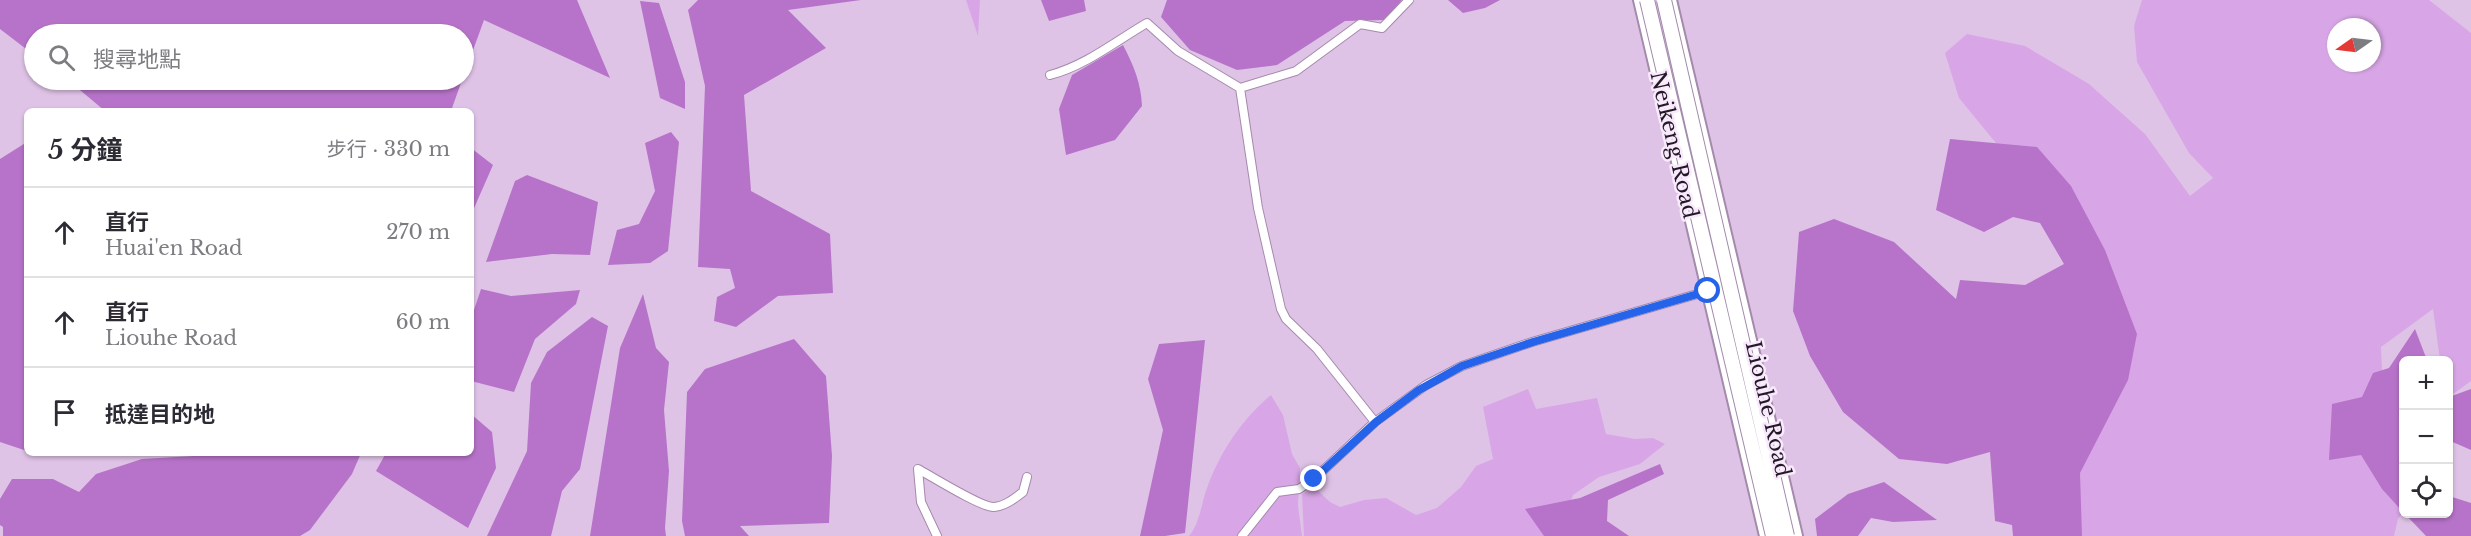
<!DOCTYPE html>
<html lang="zh-TW">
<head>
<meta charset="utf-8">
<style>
  :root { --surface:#fff; --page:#f7f7f7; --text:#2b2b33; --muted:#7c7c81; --line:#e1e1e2 }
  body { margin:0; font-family:"Libre Baskerville","Noto Sans TC",serif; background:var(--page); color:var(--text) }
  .controls { position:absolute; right:18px; bottom:18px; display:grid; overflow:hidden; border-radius:9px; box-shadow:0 2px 4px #0004 }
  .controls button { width:54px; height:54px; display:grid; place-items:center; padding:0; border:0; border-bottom:2px solid var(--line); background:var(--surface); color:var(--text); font:30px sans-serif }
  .compass { position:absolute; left:2327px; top:18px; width:54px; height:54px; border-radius:50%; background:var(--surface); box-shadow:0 2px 4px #0004; rotate:256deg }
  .stop { position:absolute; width:18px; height:18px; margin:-14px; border:4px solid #2563eb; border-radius:50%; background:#fff }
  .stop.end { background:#2563eb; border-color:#fff; box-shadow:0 2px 6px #0008 }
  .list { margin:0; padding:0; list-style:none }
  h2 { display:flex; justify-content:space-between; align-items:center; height:78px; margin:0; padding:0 24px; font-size:26px }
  h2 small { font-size:20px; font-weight:400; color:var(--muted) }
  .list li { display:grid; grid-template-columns:39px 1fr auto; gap:18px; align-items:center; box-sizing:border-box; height:90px; padding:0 24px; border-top:2px solid var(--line) }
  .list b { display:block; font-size:22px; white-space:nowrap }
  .list p { margin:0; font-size:20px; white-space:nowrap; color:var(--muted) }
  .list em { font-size:20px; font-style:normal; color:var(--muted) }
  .icon { flex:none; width:33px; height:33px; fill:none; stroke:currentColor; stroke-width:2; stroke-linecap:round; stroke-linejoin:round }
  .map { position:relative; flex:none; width:2471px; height:536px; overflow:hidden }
  .search { position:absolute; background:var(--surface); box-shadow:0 2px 4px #0004; left:24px; top:24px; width:450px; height:66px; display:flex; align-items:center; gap:15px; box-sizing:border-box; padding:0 21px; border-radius:33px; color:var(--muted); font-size:22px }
  .panel { position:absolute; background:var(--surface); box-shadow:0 2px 4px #0004; left:24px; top:108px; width:450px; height:348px; border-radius:9px }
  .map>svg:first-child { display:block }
</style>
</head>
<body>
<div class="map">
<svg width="2471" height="536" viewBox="0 0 2471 536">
  <rect width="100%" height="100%" fill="#dfc3e7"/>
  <path fill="#d8a6e6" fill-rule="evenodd" d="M966 0H980L978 36Z
    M2142 0H2429L2471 33V381L2449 397 2448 360H2440L2433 309 2381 347 2383 399 2403 432V513L2398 519 2394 536H2058L2119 336 2000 148 1959 98 1945 53 1967 34 2025 46 2089 84 2145 134 2190 196 2213 178 2189 153 2137 62 2134 26ZM2336 27H2372V63H2336Z
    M1528 389 1536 409 1597 398 1606 434 1635 439 1653 438 1665 444 1640 464 1599 477 1573 495 1567 511 1572 536H1304L1302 494 1314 487 1330 502 1340 507 1364 500 1386 498 1416 515 1437 508 1461 487 1476 466 1493 459 1483 407Z
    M1271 395 1283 415 1292 454 1300 468 1298 506 1302 536H1189C1200 523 1201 504 1207 488 1220 452 1242 419 1271 395Z"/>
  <path fill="#b773c9" d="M0 0H577L610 78 484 20 464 75V34H34V55L0 29Z
    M698 0H861L788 10 826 48 744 95 751 191 830 234 833 293 778 296 736 327 714 321 717 297 735 288 730 269 698 267 705 86 688 10Z
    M1041 0H1084L1086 11 1049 21Z
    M1167 0H1402L1385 20 1345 21 1277 65 1237 70 1190 50 1161 17Z
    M1448 0H1500L1485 8 1463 13Z
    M640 1 659 3 685 82V109L660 98Z
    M1123 45C1134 66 1141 83 1142 106L1115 140 1066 155 1059 109 1072 75Z
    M68 80H462L451 111H105Z
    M671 132 679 142 668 251 650 263 608 265 617 230 639 224 655 191 645 143Z
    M1950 139 2037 147 2071 186 2105 250 2137 334 2128 380 2080 473 2082 536H2013L2012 525 1995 521 1990 452 1947 464 1899 459 1843 412 1810 356 1793 311 1799 232 1834 219 1894 242 1956 299 1960 280 2025 285 2064 264 2040 223 2013 217 1984 232 1936 210Z
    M27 142V451L0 442V159Z
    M471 148 493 165 471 215Z
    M527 175 598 202 590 255 552 254 486 262 515 181Z
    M481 289 511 296 580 290 576 304 535 339 514 392 471 381V319Z
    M643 294 656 348 669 362 664 410 669 471 665 528 666 536H590L620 348Z
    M592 317 608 326 580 469 562 491 551 536H487L527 451 531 383 547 352Z
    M2415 329 2427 360H2404L2403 512 2382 489 2361 455 2329 460 2332 404 2362 397 2373 373 2389 368Z
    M794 339 826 376 832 456 829 523 740 526 749 536H685L682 521 687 392 705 369Z
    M1205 340 1185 533 1165 536H1140L1163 430 1148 379 1159 344Z
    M2471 389V450L2448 440 2449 397Z
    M471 414 492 432 496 468 468 528 376 471 386 453H471Z
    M246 453H361L352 474 310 530 300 536H3V527L0 525V499L12 479H53L79 492 96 474 142 459Z
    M1660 464 1664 474 1608 500 1607 521 1629 536H1544L1525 509 1580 498Z
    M1884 482 1937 520 1893 522 1871 518 1858 536H1817L1815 519 1848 494Z
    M2449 496 2471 503V536H2426L2405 514H2448Z"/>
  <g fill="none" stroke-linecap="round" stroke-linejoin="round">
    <defs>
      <path id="street" d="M1050 75C1085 66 1116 41 1147 23L1178 51 1240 88
        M1240 88 1258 208 1281 309 1286 319 1317 349 1375 422
        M1240 88 1296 71 1360 24 1382 28 1409 0
        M937 536 921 502 918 469C931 476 982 508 994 507 1005 506 1014 499 1023 492L1027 477
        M1242 536 1277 492 1299 489 1314 479 1375 422 1426 385 1462 366 1532 342 1711 290"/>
      <path id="secondary" d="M1639 0 1765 536
        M1671 0 1797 536"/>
    </defs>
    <use href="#street" stroke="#a48aab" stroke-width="10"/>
    <use href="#secondary" stroke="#a48aab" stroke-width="14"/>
    <use href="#street" stroke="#fff" stroke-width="8"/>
    <use href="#secondary" stroke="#fff" stroke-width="10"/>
    <defs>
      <path id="highway-bridge" d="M1647 0 1773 536
        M1664 0 1787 536"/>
    </defs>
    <use href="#highway-bridge" stroke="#a48aab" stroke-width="16" stroke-linecap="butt"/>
    <use href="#highway-bridge" stroke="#fff" stroke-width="14"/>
  </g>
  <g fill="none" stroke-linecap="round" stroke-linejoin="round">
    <path stroke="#2563eb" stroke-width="8" d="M1314 479 1376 422 1419 390 1462 366 1533 342 1708 291"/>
  </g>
  <g text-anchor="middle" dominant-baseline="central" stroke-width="5" stroke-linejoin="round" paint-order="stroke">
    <g font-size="21" fill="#231926" stroke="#f8e9fc">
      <text transform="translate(1674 145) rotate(77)">Neikeng Road</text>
      <text transform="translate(1768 409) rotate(77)">Liouhe Road</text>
    </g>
  </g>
</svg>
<div class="controls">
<button>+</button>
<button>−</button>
<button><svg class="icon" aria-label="locate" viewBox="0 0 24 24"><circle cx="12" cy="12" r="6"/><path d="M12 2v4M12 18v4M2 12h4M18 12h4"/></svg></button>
</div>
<svg class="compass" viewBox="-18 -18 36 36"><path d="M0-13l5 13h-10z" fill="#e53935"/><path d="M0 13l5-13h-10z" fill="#7c7c81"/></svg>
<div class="stop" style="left:1708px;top:291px"></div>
<div class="stop end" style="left:1314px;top:479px"></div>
<div class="search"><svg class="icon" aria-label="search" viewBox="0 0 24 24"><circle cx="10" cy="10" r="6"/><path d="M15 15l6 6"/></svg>搜尋地點</div>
<section class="panel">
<h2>5 分鐘<small>步行 · 330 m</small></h2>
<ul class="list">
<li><svg class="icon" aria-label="ahead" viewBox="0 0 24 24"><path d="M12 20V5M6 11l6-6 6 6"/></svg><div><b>直行</b><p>Huai'en Road</p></div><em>270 m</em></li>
<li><svg class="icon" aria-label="ahead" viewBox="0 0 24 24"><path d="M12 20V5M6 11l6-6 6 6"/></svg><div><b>直行</b><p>Liouhe Road</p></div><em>60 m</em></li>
<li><svg class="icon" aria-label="arrive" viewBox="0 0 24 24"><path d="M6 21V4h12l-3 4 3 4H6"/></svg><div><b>抵達目的地</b></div></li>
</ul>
</section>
</div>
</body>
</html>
